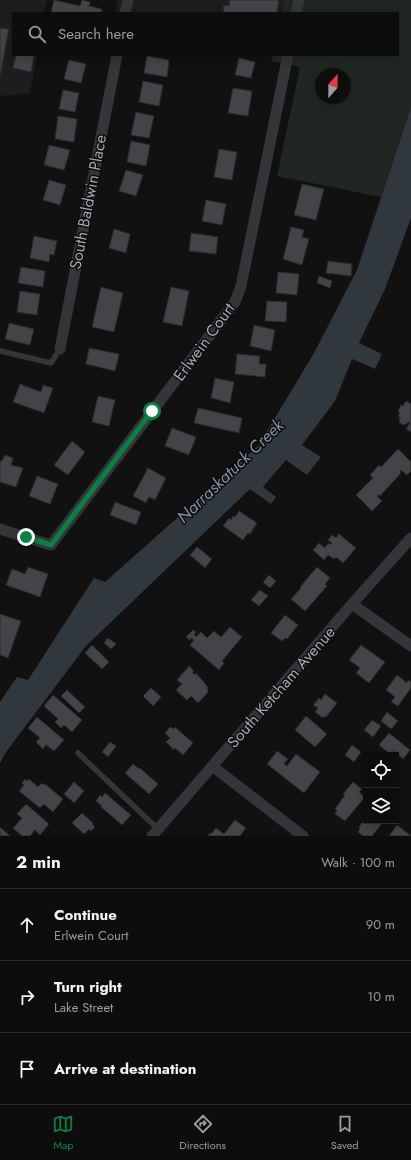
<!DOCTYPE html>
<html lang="en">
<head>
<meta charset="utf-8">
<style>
  :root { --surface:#0d0d0e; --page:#161617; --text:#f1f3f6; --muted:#9a9c9e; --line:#2d2d2e; --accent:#0b8043 }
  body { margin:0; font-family:Jost,sans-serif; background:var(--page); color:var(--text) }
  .controls { position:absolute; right:12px; bottom:12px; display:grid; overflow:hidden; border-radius:0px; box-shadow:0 2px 10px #0003 }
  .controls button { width:36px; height:36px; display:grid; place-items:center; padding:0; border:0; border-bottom:1px solid var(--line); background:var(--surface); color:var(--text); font:20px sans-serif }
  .compass { position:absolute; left:315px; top:68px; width:36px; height:36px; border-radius:50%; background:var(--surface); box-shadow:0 2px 10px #0003; rotate:21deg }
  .stop { position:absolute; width:12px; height:12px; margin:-9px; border:3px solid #0b8043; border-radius:50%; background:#fff }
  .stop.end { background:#0b8043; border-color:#fff; box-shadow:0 1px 4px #0008 }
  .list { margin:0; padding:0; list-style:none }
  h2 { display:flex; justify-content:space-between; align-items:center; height:52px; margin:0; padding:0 16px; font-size:17px }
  h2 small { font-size:13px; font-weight:400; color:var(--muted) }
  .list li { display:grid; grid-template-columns:26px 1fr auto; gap:12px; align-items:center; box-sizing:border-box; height:72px; padding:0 16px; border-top:1px solid var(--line) }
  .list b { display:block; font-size:15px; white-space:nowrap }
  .list p { margin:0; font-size:13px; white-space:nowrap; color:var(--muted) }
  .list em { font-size:13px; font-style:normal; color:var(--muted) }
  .icon { flex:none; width:22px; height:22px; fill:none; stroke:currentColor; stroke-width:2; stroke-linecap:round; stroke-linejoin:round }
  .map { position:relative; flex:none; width:411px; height:836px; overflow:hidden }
  .search { position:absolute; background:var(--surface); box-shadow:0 2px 10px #0003; left:12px; right:12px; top:12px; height:44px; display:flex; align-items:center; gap:10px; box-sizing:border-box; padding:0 14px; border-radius:0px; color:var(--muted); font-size:15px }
  .sheet { height:268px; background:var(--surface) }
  nav { display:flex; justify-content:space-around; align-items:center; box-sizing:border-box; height:56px; border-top:1px solid var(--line); background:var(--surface); font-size:11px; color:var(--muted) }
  nav a { display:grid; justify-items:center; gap:2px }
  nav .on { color:var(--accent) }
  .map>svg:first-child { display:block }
</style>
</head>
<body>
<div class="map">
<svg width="411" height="836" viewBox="0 0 411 836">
  <rect width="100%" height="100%" fill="#111112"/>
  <path fill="#1d1d1f" d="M0 0H47L44 13H13V55H37L30 93 0 96Z
    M118 0H284L281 13H115Z"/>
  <path fill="#202621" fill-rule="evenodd" d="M284 0H411V107L381 197 277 176 300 67 271 61 273 55H398V13H281ZM321 74H345V98H321Z"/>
  <path fill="#30373d" d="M411 107V218L385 289 359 343 382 354 375 369 352 359 335 401 302 445 321 457 307 475 286 460 263 487 276 497 271 504 250 489 86 646 6 752 0 763V702L17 677 28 680 94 578 105 582 258 446 314 353 357 270Z"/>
  <path fill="#434447" stroke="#2b2b2e" d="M54 0 80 6 82 0 90 2 89 6 102 9 101 13H51Z
    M229 0H279L277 13H224L223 6 230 5Z
    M0 28 9 29 0 77Z
    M16 55H34L31 72 13 68Z
    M147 56 169 60 167 77 144 73Z
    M239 58 255 62 251 78 235 75Z
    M69 60 86 64 81 83 64 79Z
    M143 81 163 85 159 106 139 102Z
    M233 88 252 91 248 116 228 113Z
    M63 90 79 93 75 112 59 109Z
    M136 112 154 116 149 138 131 135Z
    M58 116 77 119 74 142 55 139Z
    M131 141 150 145 146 166 127 162Z
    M49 145 70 150 64 170 44 165Z
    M219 149 237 152 232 180 214 177Z
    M126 170 143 175 136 196 119 191Z
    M49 180 66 185 60 205 43 200Z
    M302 184 324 189 316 220 294 215Z
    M206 200 226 204 222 225 202 221Z
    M291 227 304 230 302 237 309 239 302 265 283 259Z
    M114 229 130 234 126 253 109 248Z
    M191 233 218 237 216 254 189 251Z
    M34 236 57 241 54 255 50 254 49 262 30 258Z
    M328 261 352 264 351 276 326 273Z
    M21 267 45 271 43 287 18 283Z
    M278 272 299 274 297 295 276 293Z
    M319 276 332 281 330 288 317 283Z
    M101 287 123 293 114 332 92 327Z
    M171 287 189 291 182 326 163 322Z
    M20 291 40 294 37 315 17 312Z
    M267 301 287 302 286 322 265 321Z
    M9 323 34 329 30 345 5 339Z
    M254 325 275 330 271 351 250 346Z
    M89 348 119 354 115 371 86 364Z
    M237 354 260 356 259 364H266L265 377 235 374Z
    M215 378 234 382 230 403 211 398Z
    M20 384 41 392 43 385 53 388 44 413 13 402Z
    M98 396 115 400 109 426 92 422Z
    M406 401 411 404V432L406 429 410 423 408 422 406 424 403 425 400 423 399 420 400 417 398 416 400 413 398 411 401 405 403 406Z
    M198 408 242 418 239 433 194 423Z
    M172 428 196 437 189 455 165 446Z
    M72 441 85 452 68 475 54 465Z
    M398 449 411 462V471L407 475 401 470 400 472 401 473 380 496 379 494 377 496 382 501 372 511 356 495 373 478 370 475 379 465 381 467Z
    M5 455 13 458 11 465 23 468 16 487 0 482V461H2Z
    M148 468 166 478 155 500 149 497 146 503 133 496Z
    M37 476 58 484 50 504 29 496Z
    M115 502 141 512 136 525 110 515Z
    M239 511 257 523 250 534 248 533 243 540 223 526 229 518 231 520 233 516 235 517Z
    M339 534 356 548 343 563 336 557 334 559 328 555 324 560 313 550 319 543 325 548 328 543 330 545 332 543 328 540 332 535 336 538Z
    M197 547 212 559 205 568 190 555Z
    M28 567 48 574 40 597 6 585 12 569 25 574Z
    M317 567 330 578 325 584 327 586 305 611 291 599 301 588 300 587Z
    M269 575 276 581 270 588 263 582Z
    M260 590 268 596 259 606 251 600Z
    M0 614 21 621 8 658 0 655Z
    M285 615 298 625 287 639 285 638 282 641 271 633Z
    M230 627 242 637 222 661 224 663 219 670 190 645 194 640 191 638 190 640 186 637 193 630 196 632 194 634 196 637 201 632 207 638 214 631 221 637Z
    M108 638 116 644 111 649 104 643Z
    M92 645 109 662 102 669 85 653Z
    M361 645 385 662 369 683 356 673 360 668 349 660Z
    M189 666 194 671 192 672 195 675 196 673 207 686 208 692 198 703 191 696 187 700 176 690 182 684 177 680Z
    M397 675 407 683 408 680 411 682V688L398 706 391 702 395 697 386 690Z
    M151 688 161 697 153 706 143 696Z
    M67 690 85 707 79 713 61 696Z
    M325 694 337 703 326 717 325 716 323 718 315 712 318 708 313 705 319 698 321 700Z
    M53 695 82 720 72 732 64 725 61 728 55 722 58 719 44 706Z
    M387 712 398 721 391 729 381 721Z
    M306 716 327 734 315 747 295 730Z
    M37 717 64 740 54 751 46 745 43 749 36 742 40 738 28 728Z
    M372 720 381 726 373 737 364 730Z
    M170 727 173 729 175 727 193 743 183 755 175 748 174 750 166 742 170 738 165 733Z
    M389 733 410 750 403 759 394 751 391 755 379 745Z
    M110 742 116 746 108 757 102 752Z
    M352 745 361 752 354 762 345 755Z
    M277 751 288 759 284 764 287 766 296 754 320 772 304 793 267 764Z
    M133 764 139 769 140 768 158 784 149 794 125 773Z
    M25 779 27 781 29 779 38 787 42 783 44 785 45 784 63 799 53 812 44 804 40 808 19 791 24 785 22 783Z
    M74 782 84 791 74 803 64 794Z
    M353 782 362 789 359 792 365 797 345 821 335 814 337 811 335 809 345 795 343 794Z
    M105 793 131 815 122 825 101 807 102 806 96 801 100 795 102 797Z
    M26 804 49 824 40 835 35 830 30 836H22L13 828 22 818 17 814Z
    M82 813 93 823 92 824 95 827 91 831 89 829 84 834 72 823Z
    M366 818V821H384L372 836H363L358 832 360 828 359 827Z
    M235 820 246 828 240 836H208L210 833 211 834 216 828 224 834Z
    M397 825 411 836H389Z
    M0 827 10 836H0Z"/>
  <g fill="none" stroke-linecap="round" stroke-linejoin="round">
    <path stroke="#343539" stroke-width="5.5" d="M0 351 51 363 60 349
      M78 753 158 829"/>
    <path stroke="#343539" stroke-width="11" d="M125 13 128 0
      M296 13 299 0
      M60 349 117 55
      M0 529 51 545 235 302 241 286 288 55
      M352 604 411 646
      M212 766 303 836
      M152 836 352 604 411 538"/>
  </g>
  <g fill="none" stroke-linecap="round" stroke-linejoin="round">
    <path stroke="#0b8043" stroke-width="5" d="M26 537 51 545 152 411"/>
  </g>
  <g text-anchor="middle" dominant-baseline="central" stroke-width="3" stroke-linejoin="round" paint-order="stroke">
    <g font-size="16" fill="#a4a8b1" stroke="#0c0c0d">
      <text transform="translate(88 202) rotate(-79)">South Baldwin Place</text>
      <text transform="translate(204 342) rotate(-54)">Erlwein Court</text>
      <text transform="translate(281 687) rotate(-49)">South Ketcham Avenue</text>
    </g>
    <g font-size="17" font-style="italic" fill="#7e93a9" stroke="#0c0c0d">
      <text transform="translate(230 471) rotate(-44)">Narraskatuck Creek</text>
    </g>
  </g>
</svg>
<div class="controls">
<button><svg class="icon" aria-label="locate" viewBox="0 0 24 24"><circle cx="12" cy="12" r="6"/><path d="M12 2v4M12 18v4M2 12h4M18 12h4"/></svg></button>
<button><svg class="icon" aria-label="layers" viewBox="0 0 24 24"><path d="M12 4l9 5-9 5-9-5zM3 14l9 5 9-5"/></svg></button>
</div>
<svg class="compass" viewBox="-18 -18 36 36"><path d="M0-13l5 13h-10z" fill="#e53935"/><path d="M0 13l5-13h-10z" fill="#9a9c9e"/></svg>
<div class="stop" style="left:152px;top:411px"></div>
<div class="stop end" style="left:26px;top:537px"></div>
<div class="search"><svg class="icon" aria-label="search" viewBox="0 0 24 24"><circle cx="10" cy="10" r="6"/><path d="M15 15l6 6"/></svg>Search here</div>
</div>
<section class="sheet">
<h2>2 min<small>Walk · 100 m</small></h2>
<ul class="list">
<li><svg class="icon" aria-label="ahead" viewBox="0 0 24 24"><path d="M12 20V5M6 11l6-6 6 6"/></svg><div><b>Continue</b><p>Erlwein Court</p></div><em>90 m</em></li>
<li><svg class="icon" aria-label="right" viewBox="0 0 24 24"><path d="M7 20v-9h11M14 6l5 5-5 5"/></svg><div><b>Turn right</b><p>Lake Street</p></div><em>10 m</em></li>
<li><svg class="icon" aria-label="arrive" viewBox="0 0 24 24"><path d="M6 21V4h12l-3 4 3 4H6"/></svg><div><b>Arrive at destination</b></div></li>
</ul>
</section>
<nav>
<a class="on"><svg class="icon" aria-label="map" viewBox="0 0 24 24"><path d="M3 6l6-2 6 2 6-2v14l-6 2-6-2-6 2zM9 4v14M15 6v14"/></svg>Map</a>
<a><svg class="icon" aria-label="directions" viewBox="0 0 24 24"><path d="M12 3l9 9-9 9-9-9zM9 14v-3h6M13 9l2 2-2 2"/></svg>Directions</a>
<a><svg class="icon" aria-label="saved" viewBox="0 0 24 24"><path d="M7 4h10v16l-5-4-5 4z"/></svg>Saved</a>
</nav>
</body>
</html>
